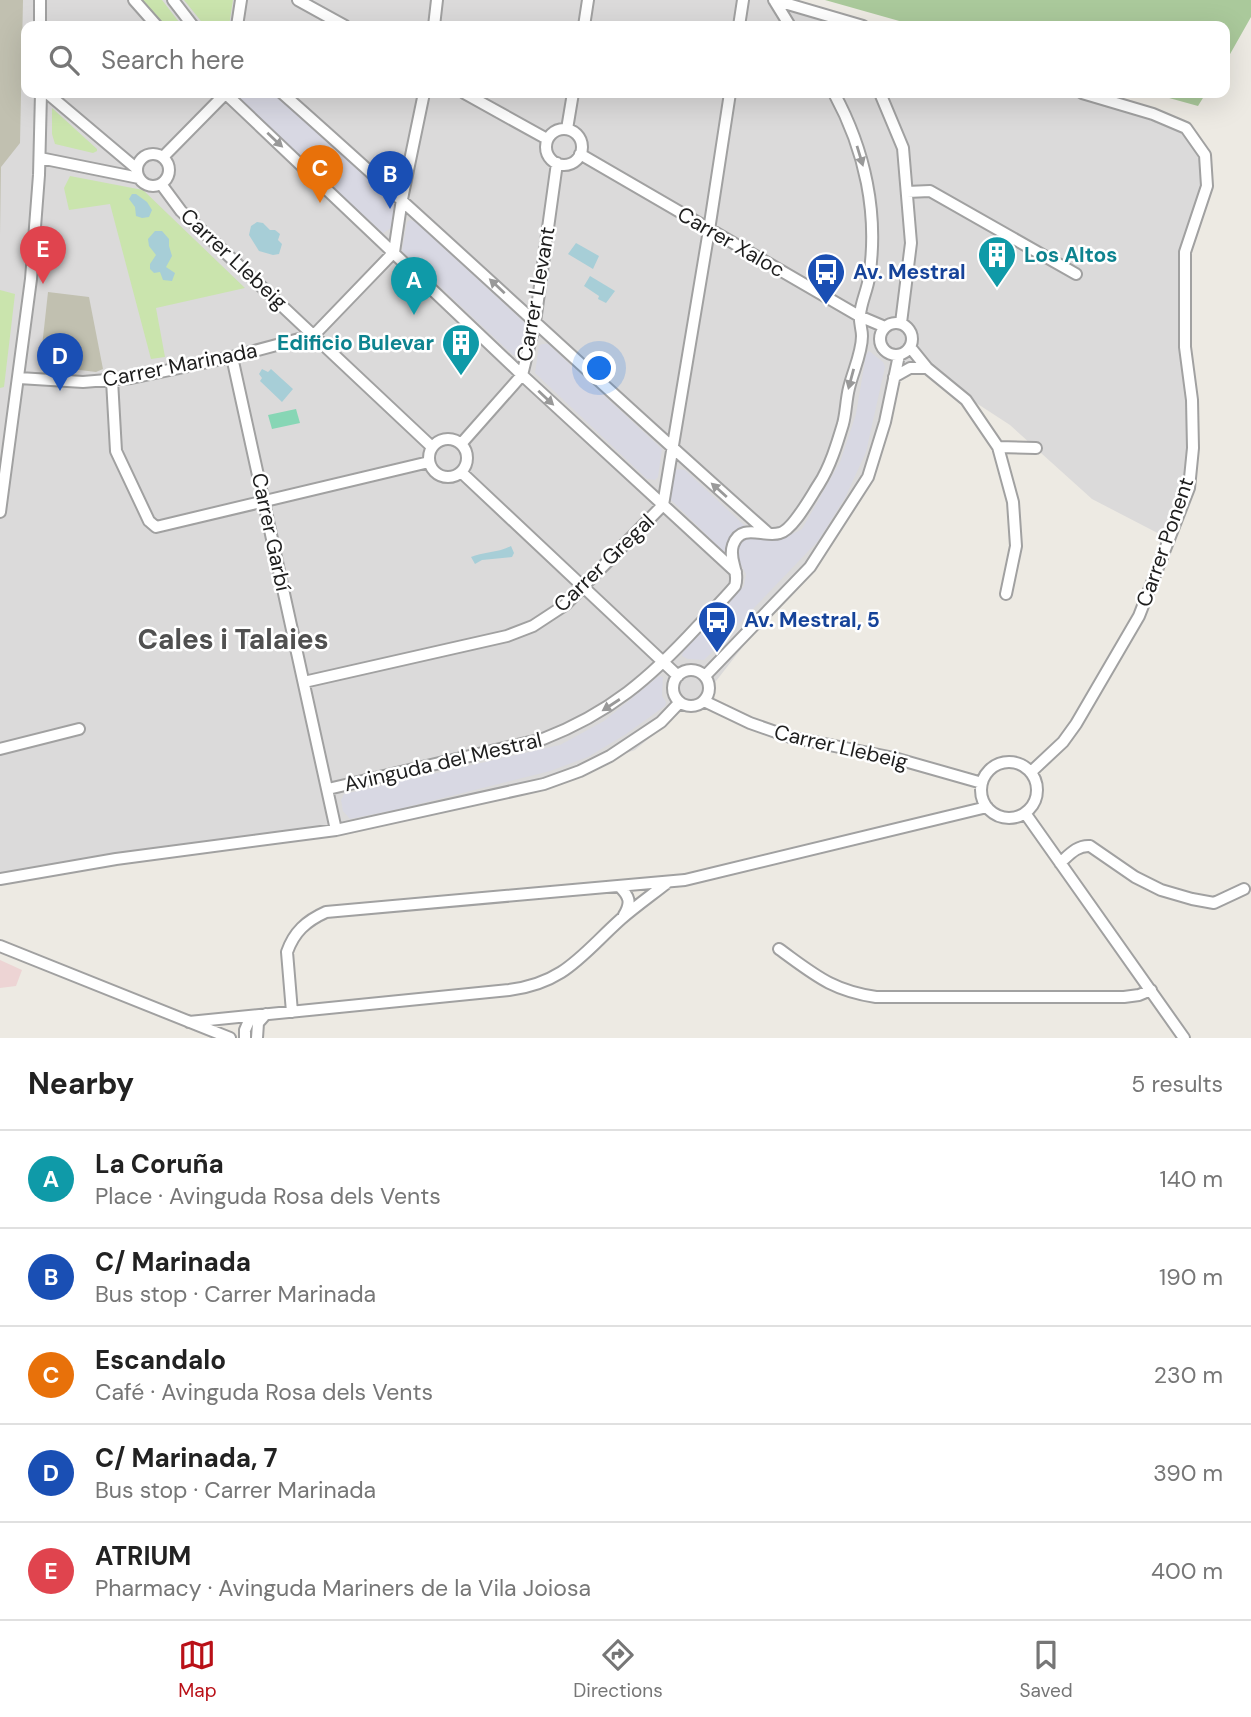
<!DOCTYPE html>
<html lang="en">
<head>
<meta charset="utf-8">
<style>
  :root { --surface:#fff; --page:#f2f2f2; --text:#222; --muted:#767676; --line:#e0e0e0; --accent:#b91017 }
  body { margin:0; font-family:"DM Sans",sans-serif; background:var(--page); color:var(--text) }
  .you { position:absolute; left:600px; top:369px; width:24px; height:24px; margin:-18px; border:5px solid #fff; border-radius:50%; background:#1a73e8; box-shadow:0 0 0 10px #1a73e833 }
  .badge { display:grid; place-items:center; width:46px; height:46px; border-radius:50%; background:var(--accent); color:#fff; font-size:23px; font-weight:700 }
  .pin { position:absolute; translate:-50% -58px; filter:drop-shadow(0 2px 4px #0008) }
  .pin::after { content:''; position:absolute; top:37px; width:24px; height:21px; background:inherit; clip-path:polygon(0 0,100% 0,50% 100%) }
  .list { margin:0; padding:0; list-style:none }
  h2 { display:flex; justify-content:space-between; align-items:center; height:91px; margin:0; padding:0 28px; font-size:30px }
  h2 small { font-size:23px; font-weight:400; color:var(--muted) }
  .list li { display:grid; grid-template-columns:46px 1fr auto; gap:21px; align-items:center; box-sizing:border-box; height:98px; padding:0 28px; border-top:2px solid var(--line) }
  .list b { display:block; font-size:26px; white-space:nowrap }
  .list p { margin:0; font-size:23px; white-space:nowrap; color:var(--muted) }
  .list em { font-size:23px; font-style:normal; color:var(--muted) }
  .icon { flex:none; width:38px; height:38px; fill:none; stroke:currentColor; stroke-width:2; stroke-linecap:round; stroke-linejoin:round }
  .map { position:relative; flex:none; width:1251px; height:1038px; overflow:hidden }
  .search { position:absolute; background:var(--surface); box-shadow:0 7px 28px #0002; left:21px; right:21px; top:21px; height:77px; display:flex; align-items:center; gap:18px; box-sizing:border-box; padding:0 24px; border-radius:14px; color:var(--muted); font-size:26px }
  .sheet { height:581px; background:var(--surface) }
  nav { display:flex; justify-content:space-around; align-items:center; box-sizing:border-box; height:98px; border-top:2px solid var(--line); background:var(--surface); font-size:19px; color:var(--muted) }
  nav a { display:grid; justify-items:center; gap:4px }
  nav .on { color:var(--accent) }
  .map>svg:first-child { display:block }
</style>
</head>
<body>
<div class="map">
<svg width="1251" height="1038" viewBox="0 0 1251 1038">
  <rect width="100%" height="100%" fill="#edeae3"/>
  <path fill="#dbdada" d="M0 0H792L873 26H26V93H1079L1184 127 1210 160 1178 279 1181 362 1197 443 1171 540 1092 499 1010 425 924 369 902 364 871 482 713 685 635 750 560 776 267 842 0 883Z"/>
  <path fill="#edd4d4" d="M0 960 22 970 16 986 0 988Z"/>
  <path fill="#c1c0b0" d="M0 0H23L20 143 1 167 0 235Z
    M48 292 89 297 103 369 96 372 40 365Z"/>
  <path fill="#cae4ad" d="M141 0H162L182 26H165Z
    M184 0H233L229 26H205Z
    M52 108 97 149V151L93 153 55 144 52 134Z
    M70 176 143 190 245 288 156 308 165 357 151 359 110 204 69 210 64 188Z
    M0 290 15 294 4 387 0 388Z"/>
  <path fill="#aac99b" d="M825 0H1251V17L1225 63V26H917Z
    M1151 93H1206L1198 106Z"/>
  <path fill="#87d6b5" d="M296 409 300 423 272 429 268 415Z"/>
  <path fill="#d8d8e3" d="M236 93H277L396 198 391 228 383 233 235 96Z
    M410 220 416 222 526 324 522 355H513L402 251 407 222Z
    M542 344H548L662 449 658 477 655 480 647 479 535 373 539 346Z
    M869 351 883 362 885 367 866 452 845 498 818 541 709 655 704 660 688 659 682 656 683 652 744 586 746 574 735 554 737 546 742 540 750 537 763 540 783 539 802 529 840 462 856 414 866 355Z
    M677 469 685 470 745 526 736 531 727 541 724 552 670 499 674 472Z
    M659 676 663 677 662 696 666 702 665 706 626 734 588 757 550 771 399 809 350 819 343 811 341 800 344 794 560 745 604 721Z"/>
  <path fill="#a7ced7" d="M132 194H136L147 202 152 210 149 217 142 218 136 216 135 207 129 199Z
    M257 222 263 223 270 230H275L280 234 278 240 282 244 279 254 273 255 259 251 249 235 251 226Z
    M155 231H162L169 239V246L172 256 166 267 175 273 172 281 163 280 160 272 154 273 150 269V264L156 255 149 246 148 239Z
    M576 243 599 256 593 269 568 254Z
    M590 276 615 291 606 303 598 299 599 296 584 286Z
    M262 369 268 372 271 369 293 389 282 402 260 381 262 378 259 374Z
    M511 546 514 553 512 557 482 560 475 564 471 557C482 552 498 553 511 546Z"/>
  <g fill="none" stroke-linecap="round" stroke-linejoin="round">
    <defs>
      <path id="street" d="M40 0V26
        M134 0 157 26
        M173 0 193 26
        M298 0 345 26
        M774 0 863 26
        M774 0 790 26
        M237 26 241 0
        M434 26 437 0
        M584 26 588 0
        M739 26 743 0
        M47 93 137 169
        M225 93 522 375 736 572
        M282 93C446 238 604 388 768 533
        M464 93 547 139
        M880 93 903 148 911 243 901 323
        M567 129 573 93
        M546 147a18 18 0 1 1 36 0a18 18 0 1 1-36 0Z
        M137 170a16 16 0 1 1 32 0a16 16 0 1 1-32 0Z
        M580 154 859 316 885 327
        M163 157 226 93
        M40 158 139 178
        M161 184 181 211 432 447
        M907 192 930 191 1076 274
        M880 339a16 16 0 1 1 32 0a16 16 0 1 1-32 0Z
        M910 347 927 368 966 400 998 447 1013 502 1016 546 1006 594
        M232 357 336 830
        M894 377 910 368H927
        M19 378 83 382 131 378 232 357 314 335 394 252 402 199 424 93
        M112 380 116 451 149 521 156 527 429 462
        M429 458a19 19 0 1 1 38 0a19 19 0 1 1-38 0Z
        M461 444 522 375 535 322 557 163
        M998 447 1036 448
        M461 472 678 676
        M0 512 31 279 39 175 41 93
        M673 688a18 18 0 1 1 36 0a18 18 0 1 1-36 0Z
        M705 676 810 567 868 477 885 422 899 355
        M304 682 507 636 533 626 565 605 663 505 709 230 730 93
        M704 701 750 723 790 737 894 758 982 783
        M0 749 79 729
        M981 790a28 28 0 1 1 56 0a28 28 0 1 1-56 0Z
        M1031 772 1063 742 1076 724 1139 616 1189 488 1193 448 1192 400 1185 347V252L1207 186 1205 155 1186 128 1153 114 1082 93
        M328 789 543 739C610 713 650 678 698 626 710 613 723 600 735 586 740 570 728 560 733 545 741 522 764 538 780 533 793 530 811 496 819 484 830 467 837 444 843 424 846 413 846 400 849 388 853 371 862 353 862 336 862 329 859 322 860 315 861 302 867 291 869 278 879 214 865 150 834 93
        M1025 813 1184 1038
        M1060 863C1069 855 1077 845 1090 846L1135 877 1161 890 1192 899 1214 903 1244 889
        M0 879 116 859 336 830 544 784 580 771 610 756 661 722 680 702
        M619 886C629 896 632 902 624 915
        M0 946 230 1038
        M779 949C815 975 831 990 876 997H1124L1139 995 1151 990
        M292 1012 287 952C294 932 306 921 326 912L685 880 987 807
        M189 1022 509 990C565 983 582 954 621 919 636 906 653 894 668 882
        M245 1038V1030L251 1016
        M257 1038 258 1023 266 1014"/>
    </defs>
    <use href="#street" stroke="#a1a1a1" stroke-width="14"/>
    <use href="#street" stroke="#fff" stroke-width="10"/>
  </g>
  <defs><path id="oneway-solid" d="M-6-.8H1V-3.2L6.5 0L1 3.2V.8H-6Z" transform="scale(1.75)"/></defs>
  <g fill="#999">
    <use href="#oneway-solid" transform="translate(275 140) rotate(43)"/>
    <use href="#oneway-solid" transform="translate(860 156) rotate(73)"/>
    <use href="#oneway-solid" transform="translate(497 286) rotate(-137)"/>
    <use href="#oneway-solid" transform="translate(851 379) rotate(105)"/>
    <use href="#oneway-solid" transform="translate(546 398) rotate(43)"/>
    <use href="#oneway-solid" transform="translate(719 490) rotate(-138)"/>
    <use href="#oneway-solid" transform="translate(611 705) rotate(147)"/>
  </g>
  <defs>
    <symbol id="building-pin" viewBox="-11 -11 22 30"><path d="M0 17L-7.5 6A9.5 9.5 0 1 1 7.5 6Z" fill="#0f9aa8" stroke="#fff"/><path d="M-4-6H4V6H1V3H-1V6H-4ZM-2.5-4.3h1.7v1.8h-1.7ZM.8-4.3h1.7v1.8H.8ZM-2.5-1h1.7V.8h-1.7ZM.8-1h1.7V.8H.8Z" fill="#fff"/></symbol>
    <symbol id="bus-pin" viewBox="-11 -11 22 30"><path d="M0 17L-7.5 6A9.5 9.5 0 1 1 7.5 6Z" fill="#1a4fb4" stroke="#fff"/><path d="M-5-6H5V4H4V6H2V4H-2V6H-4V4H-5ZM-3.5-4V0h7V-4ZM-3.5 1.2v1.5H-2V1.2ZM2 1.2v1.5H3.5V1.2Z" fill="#fff"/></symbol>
  </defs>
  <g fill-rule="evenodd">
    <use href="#building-pin" x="975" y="233" width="44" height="60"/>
    <use href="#bus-pin" x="804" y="250" width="44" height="60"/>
    <use href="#building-pin" x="439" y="321" width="44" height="60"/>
    <use href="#bus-pin" x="695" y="598" width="44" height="60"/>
  </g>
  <g text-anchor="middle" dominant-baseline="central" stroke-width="5" stroke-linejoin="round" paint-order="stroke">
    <g font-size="21" fill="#1d1d1d" stroke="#fff">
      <text transform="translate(731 242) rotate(30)">Carrer Xaloc</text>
      <text transform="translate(234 259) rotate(43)">Carrer Llebeig</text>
      <text transform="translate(536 294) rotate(-80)">Carrer Llevant</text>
      <text transform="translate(180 365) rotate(-11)">Carrer Marinada</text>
      <text transform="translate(271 532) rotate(78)">Carrer Garbí</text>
      <text transform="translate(1165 542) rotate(-71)">Carrer Ponent</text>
      <text transform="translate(604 563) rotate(-44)">Carrer Gregal</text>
      <text transform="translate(841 747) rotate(13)">Carrer Llebeig</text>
      <text transform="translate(443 762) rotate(-13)">Avinguda del Mestral</text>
    </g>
    <g font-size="21" font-weight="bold" fill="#0d838f" stroke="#fff" text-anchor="start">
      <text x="1024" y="255">Los Altos</text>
      <text x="434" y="343" text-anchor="end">Edificio Bulevar</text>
    </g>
    <g font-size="21" font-weight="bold" fill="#164399" stroke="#fff" text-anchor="start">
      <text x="853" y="272">Av. Mestral</text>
      <text x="744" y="620">Av. Mestral, 5</text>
    </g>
    <g font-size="28" font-weight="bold" fill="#505050" stroke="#fff">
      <text x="233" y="639">Cales i Talaies</text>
    </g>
  </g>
</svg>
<div class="you"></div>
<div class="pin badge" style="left:414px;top:315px;background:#0f9aa8">A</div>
<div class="pin badge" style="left:390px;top:209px;background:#1a4fb4">B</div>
<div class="pin badge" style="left:320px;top:203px;background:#e8710a">C</div>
<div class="pin badge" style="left:60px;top:391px;background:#1a4fb4">D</div>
<div class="pin badge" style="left:43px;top:284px;background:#e0444e">E</div>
<div class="search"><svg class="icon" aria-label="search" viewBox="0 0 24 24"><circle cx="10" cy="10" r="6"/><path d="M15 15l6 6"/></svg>Search here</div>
</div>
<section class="sheet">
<h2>Nearby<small>5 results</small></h2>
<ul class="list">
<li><span class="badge" style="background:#0f9aa8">A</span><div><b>La Coruña</b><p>Place · Avinguda Rosa dels Vents</p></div><em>140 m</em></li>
<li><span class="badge" style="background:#1a4fb4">B</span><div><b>C/ Marinada</b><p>Bus stop · Carrer Marinada</p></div><em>190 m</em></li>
<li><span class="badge" style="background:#e8710a">C</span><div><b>Escandalo</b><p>Café · Avinguda Rosa dels Vents</p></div><em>230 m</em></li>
<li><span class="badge" style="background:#1a4fb4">D</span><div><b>C/ Marinada, 7</b><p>Bus stop · Carrer Marinada</p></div><em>390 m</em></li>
<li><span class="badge" style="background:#e0444e">E</span><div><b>ATRIUM</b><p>Pharmacy · Avinguda Mariners de la Vila Joiosa</p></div><em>400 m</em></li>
</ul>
</section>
<nav>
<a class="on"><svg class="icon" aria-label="map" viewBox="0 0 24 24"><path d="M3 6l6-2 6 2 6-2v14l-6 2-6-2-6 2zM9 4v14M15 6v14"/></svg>Map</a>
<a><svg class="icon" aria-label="directions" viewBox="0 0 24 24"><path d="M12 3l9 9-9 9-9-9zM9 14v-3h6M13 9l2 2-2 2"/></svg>Directions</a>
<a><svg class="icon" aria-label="saved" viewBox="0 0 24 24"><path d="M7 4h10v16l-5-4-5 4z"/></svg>Saved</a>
</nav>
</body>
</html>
